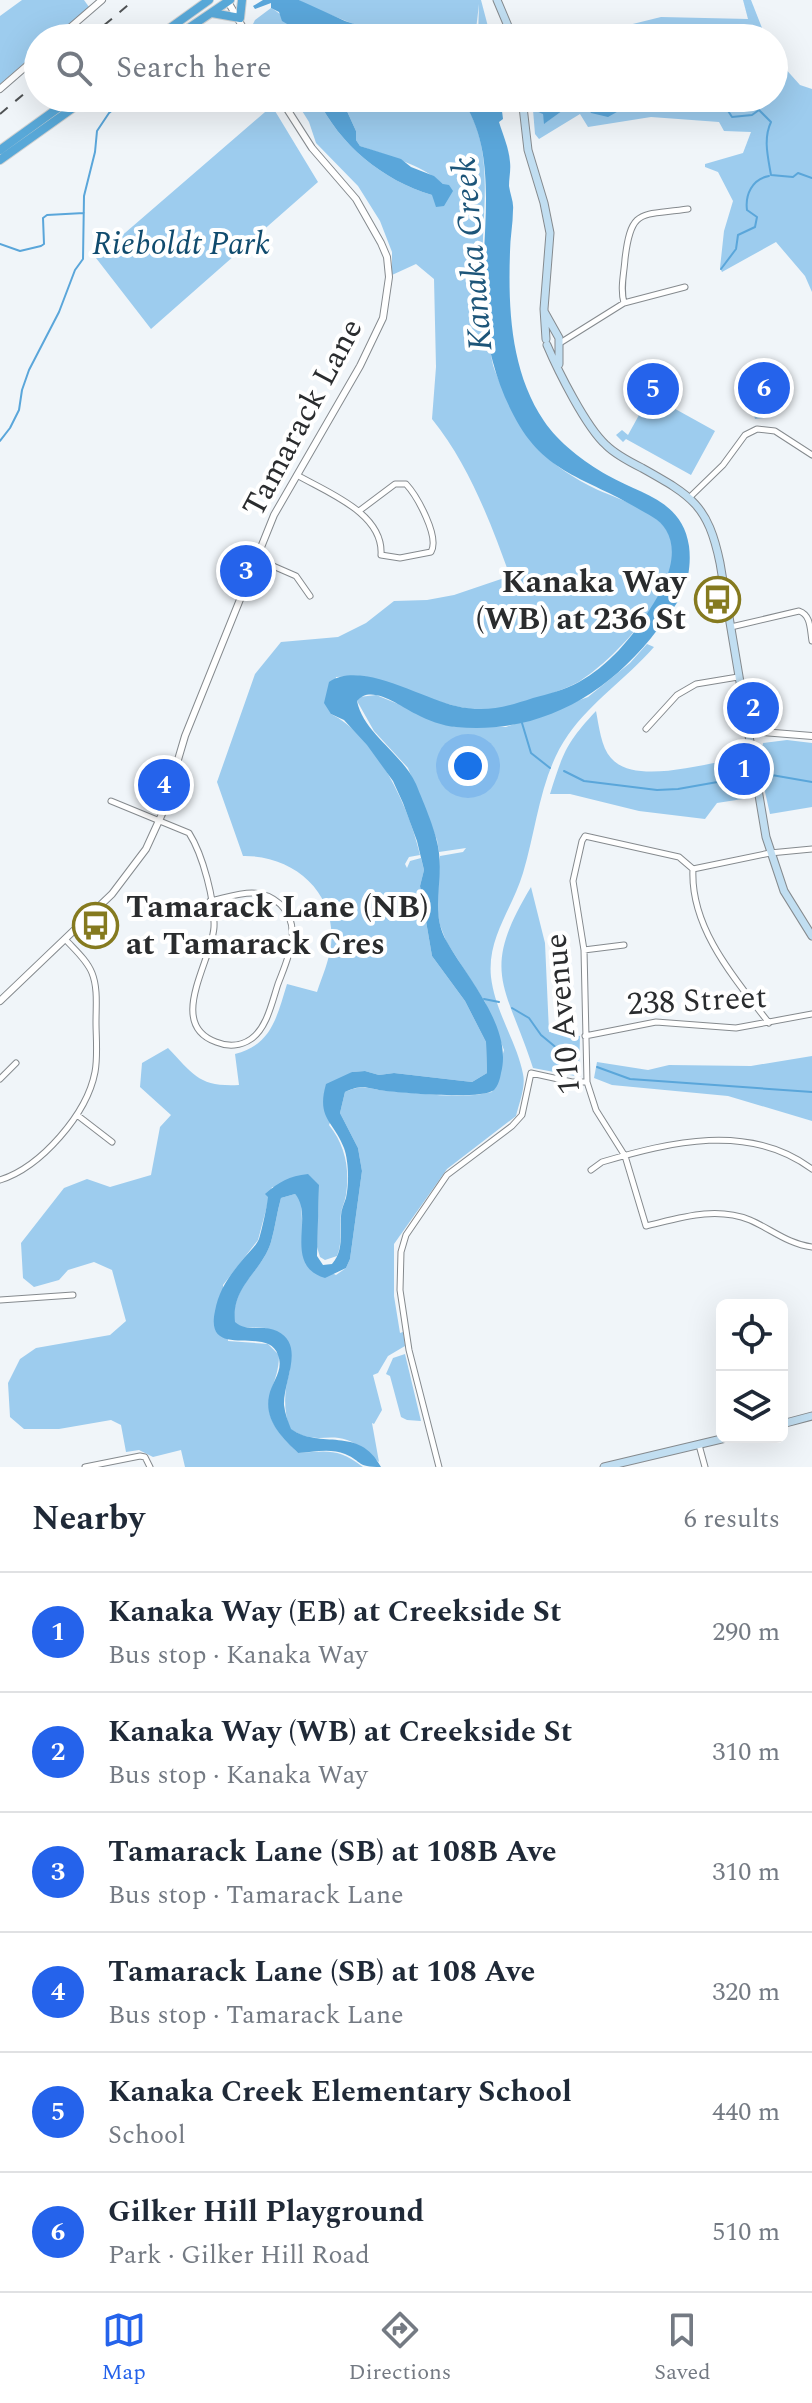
<!DOCTYPE html>
<html lang="en">
<head>
<meta charset="utf-8">
<style>
  :root { --surface:#fff; --page:#f6f6f7; --text:#1f2937; --muted:#747a83; --line:#e0e1e3; --accent:#2563eb }
  body { margin:0; font-family:Spectral,serif; background:var(--page); color:var(--text) }
  .controls { position:absolute; right:24px; bottom:24px; display:grid; overflow:hidden; border-radius:12px; box-shadow:0 8px 32px #0002 }
  .controls button { width:72px; height:72px; display:grid; place-items:center; padding:0; border:0; border-bottom:2px solid var(--line); background:var(--surface); color:var(--text); font:40px sans-serif }
  .you { position:absolute; left:468px; top:766px; width:28px; height:28px; margin:-20px; border:6px solid #fff; border-radius:50%; background:#1a73e8; box-shadow:0 0 0 12px #1a73e833 }
  .badge { display:grid; place-items:center; width:52px; height:52px; border-radius:50%; background:var(--accent); color:#fff; font-size:26px; font-weight:700 }
  .pin { position:absolute; translate:-50% -50%; border:4px solid #fff; box-shadow:0 2px 8px #0006 }
  .list { margin:0; padding:0; list-style:none }
  h2 { display:flex; justify-content:space-between; align-items:center; height:104px; margin:0; padding:0 32px; font-size:34px }
  h2 small { font-size:26px; font-weight:400; color:var(--muted) }
  .list li { display:grid; grid-template-columns:52px 1fr auto; gap:24px; align-items:center; box-sizing:border-box; height:120px; padding:0 32px; border-top:2px solid var(--line) }
  .list b { display:block; font-size:30px; white-space:nowrap }
  .list p { margin:0; font-size:26px; white-space:nowrap; color:var(--muted) }
  .list em { font-size:26px; font-style:normal; color:var(--muted) }
  .icon { flex:none; width:44px; height:44px; fill:none; stroke:currentColor; stroke-width:2; stroke-linecap:round; stroke-linejoin:round }
  .map { position:relative; flex:none; width:812px; height:1467px; overflow:hidden }
  .search { position:absolute; background:var(--surface); box-shadow:0 8px 32px #0002; left:24px; right:24px; top:24px; height:88px; display:flex; align-items:center; gap:20px; box-sizing:border-box; padding:0 28px; border-radius:44px; color:var(--muted); font-size:30px }
  .sheet { height:824px; background:var(--surface) }
  nav { display:flex; justify-content:space-around; align-items:center; box-sizing:border-box; height:112px; border-top:2px solid var(--line); background:var(--surface); font-size:22px; color:var(--muted) }
  nav a { display:grid; justify-items:center; gap:4px }
  nav .on { color:var(--accent) }
  .map>svg:first-child { display:block }
</style>
</head>
<body>
<div class="map">
<svg width="812" height="1467" viewBox="0 0 812 1467">
  <rect width="100%" height="100%" fill="#f0f5f9"/>
  <path fill="#9dccee" d="M22 0H84L89 7 53 38H38V51L0 84V16Z
    M299 0H481L491 38H478L479 4 475 38H466L455 25 449 24 438 30 433 38H397L376 33 311 7Z
    M743 0H751L766 38H576L661 17 748 19Z
    M271 8C286 16 291 29 311 38H296L294 34 282 33 279 38H258L252 26 255 20Z
    M774 56 800 85 812 89V292L805 276 776 242 722 272 720 268 724 231 733 201 718 172 705 167V164L743 153 751 132 724 131 719 122 651 117 588 127 580 114 539 139 535 134 532 98H537L538 112 543 113 545 123 576 101 630 104 638 100 651 102 660 98H774Z
    M294 98H317C340 145 382 180 432 195L443 184C421 164 387 156 360 146L356 140V131L341 98H461C491 139 485 190 483 238 482 266 487 295 489 323 491 338 489 356 495 371 520 431 537 461 598 490 617 498 655 511 666 529 696 575 616 659 580 681 565 690 511 709 494 710 457 712 423 695 389 684 380 682 370 676 360 676 353 675 344 677 336 677L331 714C377 737 409 807 420 855L409 857 405 864 407 868 410 861 421 858 424 870 420 886 432 956 465 1001 486 1042 487 1073 472 1082 394 1073 379 1075 365 1071 352 1072 329 1125C345 1145 350 1168 346 1195 345 1201 342 1207 341 1213 339 1228 343 1241 337 1256L325 1260 320 1257 317 1247 319 1185 272 1187 258 1240 223 1285 228 1341 268 1344 279 1355C279 1370 275 1378 271 1392 262 1417 282 1438 298 1453 328 1451 338 1448 363 1467H185L181 1450 153 1457 139 1450 126 1452 121 1425 111 1420 59 1429H24L10 1417 8 1383 20 1359 36 1348 110 1335 126 1321 112 1270 94 1262 68 1270 59 1280 34 1287 23 1278 21 1243 64 1188 87 1179 110 1187 151 1175 160 1127 171 1115 140 1087 142 1063 168 1048C194 1075 199 1087 239 1085L235 1054C272 1045 277 1016 287 984L317 992C322 977 329 961 331 945 337 892 293 855 243 856L217 782 255 674 281 642 338 637 366 623 394 601 427 600 454 595 510 576C490 521 469 465 432 419L436 367 434 279 416 264 392 275V252L380 221 358 186 316 143 309 122Z
    M272 106 318 182 151 329 96 258Z
    M775 361 785 405 766 409 765 418 755 419 742 370Z
    M650 395 715 431 691 475 626 439 623 442 616 435 622 430 628 435Z
    M647 644 654 647C627 678 591 702 568 735 540 775 537 827 523 873 512 910 487 937 491 977 495 1012 517 1042 523 1074 526 1086 519 1104 516 1116L447 1169 394 1244V1296L400 1333 403 1332 405 1346 388 1356 378 1373 373 1375 382 1410 374 1424 372 1423 379 1462C369 1454 359 1444 347 1440 327 1433 314 1445 290 1429 283 1409 284 1391 290 1370L266 1328 239 1327 234 1322C232 1284 262 1272 271 1242 275 1228 277 1212 281 1198L295 1194 301 1201 304 1259 336 1275 346 1268 350 1259 362 1171 358 1148 340 1113 345 1092C364 1083 371 1090 389 1091 423 1093 459 1100 492 1092L504 1050 485 1002 446 941 440 925 437 909 440 856 463 852 466 848 439 852 437 840 408 768 374 731 357 701 359 697 376 695 455 727H506L588 697 630 663Z
    M596 711C599 726 601 747 611 758 636 787 710 761 744 758L749 798 717 803 705 819 639 811 570 794H550C563 753 566 743 596 711Z
    M787 740 812 743V807L770 814 765 792 762 749 763 743Z
    M531 887 545 943 549 1032 580 1036 579 1072 575 1076 533 1068C506 984 479 973 531 887Z
    M812 1056V1121L728 1096 612 1085 594 1078 597 1062 648 1070 669 1065 751 1066Z
    M405 1354 421 1421 407 1420 401 1417 390 1376 386 1374 393 1358Z"/>
  <path fill="#5aa6da" d="M263 0H299L345 21 397 38H311L282 21 279 12 271 8V3L255 9 253 6Z
    M317 98H341L356 131V140L360 146 401 159 411 167 434 176 443 184 449 185 453 191 444 206 436 207 432 195C382 180 340 145 317 98Z
    M461 98H490L502 111 503 119 499 122C503 135 509 148 510 162 511 170 509 178 509 186 510 194 514 202 513 210 513 224 510 238 510 252 508 310 511 372 544 421 558 442 584 462 607 475 642 495 682 500 689 546 691 562 689 579 682 594 676 606 666 618 658 629 609 694 540 735 456 727 443 726 427 720 416 714 401 707 371 683 357 701 364 734 402 753 416 784 424 804 437 833 439 853 443 884 430 913 447 942 468 979 513 1028 501 1073 500 1079 498 1086 494 1090 482 1100 405 1093 386 1091 369 1089 363 1083 345 1092L340 1113 358 1148 362 1171 350 1259 346 1268 325 1278C282 1265 315 1216 295 1194L281 1198C277 1212 275 1228 271 1242 262 1272 231 1286 235 1322 247 1333 263 1324 277 1331 306 1345 283 1381 284 1405 285 1414 288 1421 291 1429 320 1450 359 1425 381 1467 355 1467 364 1462 345 1454 331 1448 312 1452 298 1453 282 1438 264 1420 269 1396 272 1381 284 1371 278 1355 268 1324 204 1362 215 1311 219 1289 230 1275 244 1258 249 1252 256 1246 259 1239 262 1229 267 1207 268 1197L265 1194C279 1182 289 1176 308 1174L319 1185 317 1256 323 1265 332 1264C344 1251 340 1233 341 1216 341 1210 344 1204 346 1198 349 1184 349 1162 344 1148 334 1121 316 1119 326 1084L352 1072 365 1071 379 1075 394 1073 472 1082 487 1073 486 1042 465 1001 432 956 420 886 424 870 417 841 403 803 393 781 367 745 344 720 331 714 324 703 329 682C362 660 422 699 456 706 485 713 506 707 533 698 548 694 565 690 579 682 608 666 632 638 650 609 664 588 681 555 666 530 660 519 647 514 637 508 587 478 544 474 514 416 497 384 487 347 484 312 478 243 503 157 461 98Z
    M537 98H660L651 102 638 100 608 117 591 113 584 103 576 101 544 124 543 114 538 112Z"/>
  <g fill="none" stroke-linecap="round" stroke-linejoin="round">
    <path stroke="#5aa6da" stroke-width="2" d="M209 38 227 25
      M714 98 725 106 732 117 752 115 759 110 771 122C763 139 768 157 771 175L793 177 798 173 812 178
      M0 244 20 251 41 246 44 244 43 218 47 215 84 213
      M721 269 736 249 738 235 755 227 757 217 747 210C745 195 752 179 769 176
      M0 441 10 428 19 410 22 390 29 370 59 312 75 270 83 259 84 196 95 152 97 131 109 113 127 98
      M522 723 531 753 550 768
      M564 771 584 781 657 790 678 789 740 778
      M766 774 812 782
      M484 999 499 1002
      M512 1008 529 1018 541 1035 570 1059
      M597 1067 630 1079 812 1092"/>
    <defs>
      <path id="minor" d="M624 303C620 288 624 274 625 259 631 207 641 216 688 209
        M560 343 624 303 685 287
        M297 475C326 492 384 513 381 555
        M690 497 723 465 745 435 757 429 775 431 812 455
        M359 511 395 484H406C417 496 440 537 431 552L400 558 381 555
        M257 559 296 576 310 596
        M731 627 799 611C811 615 810 629 812 641
        M646 729 677 695 696 684 738 677
        M111 801 189 833C203 855 215 901 214 927 212 961 166 1024 216 1042 228 1047 241 1046 251 1039 267 1028 272 1002 278 984 287 960 304 927 280 904 272 897 263 893 252 893 239 893 224 898 210 901
        M693 869 679 857 585 836 582 841 573 881 584 950 587 1082 596 1110 625 1156 646 1226C680 1218 715 1206 750 1220 771 1229 788 1244 812 1247
        M693 869C690 928 735 979 769 1023
        M693 869 770 853 812 849
        M584 950 624 945
        M585 1036 656 1022 736 1028 812 1014
        M0 1079 16 1063
        M77 1115 112 1142
        M591 1170 602 1162C670 1142 749 1122 812 1169
        M0 1180C41 1167 87 1114 95 1072 98 1056 96 1038 96 1022 96 1006 98 988 92 973 87 960 74 949 65 939
        M0 1300 73 1295
        M699 1445 705 1467
        M85 1467 140 1456 145 1457 150 1467
        M439 1467 409 1350 400 1290 401 1252 406 1235 447 1175 512 1126 522 1115 531 1073 572 1082H587"/>
      <path id="tertiary" d="M227 0 249 38
        M58 38 102 0
        M0 89 38 56
        M748 731 812 736
        M0 1001 112 894 146 849 162 814 185 736 274 515 360 366 383 318 389 277 387 257 381 243 356 199 312 148 280 98"/>
      <path id="secondary" d="M497 0 513 38
        M522 98 528 150 544 203 550 233 544 309 546 339
        M545 313 559 338V364
        M547 345C558 371 586 427 606 445 616 455 630 462 642 468 692 496 708 505 720 563L766 837 784 891 812 936
        M782 1424 812 1416
        M604 1467 730 1437"/>
      <path id="trunk" d="M212 13 240 18 242 0
        M156 38 209 0
        M174 38 230 0
        M0 150 72 98
        M0 160 87 98"/>
    </defs>
    <use href="#minor" stroke="#858a8e" stroke-width="7"/>
    <use href="#tertiary" stroke="#858a8e" stroke-width="8"/>
    <use href="#secondary" stroke="#858a8e" stroke-width="9"/>
    <use href="#trunk" stroke="#d0d1d1" stroke-width="10"/>
    <use href="#minor" stroke="#fff" stroke-width="5"/>
    <use href="#tertiary" stroke="#fff" stroke-width="6"/>
    <use href="#secondary" stroke="#c1def1" stroke-width="7"/>
    <use href="#trunk" stroke="#58a8d8" stroke-width="8"/>
    <path stroke="#4f5254" stroke-width="2" stroke-dasharray="10 10" stroke-linecap="butt" d="M89 38 134 0
      M0 114 38 82"/>
  </g>
  <defs>
    <symbol id="bus-ring" viewBox="-11 -11 22 22"><circle r="9.5" fill="#fff" stroke="#857a1f" stroke-width="1.5"/><path d="M-5-6H5V4H4V6H2V4H-2V6H-4V4H-5ZM-3.5-4V0h7V-4ZM-3.5 1.2v1.5H-2V1.2ZM2 1.2v1.5H3.5V1.2Z" fill="#857a1f"/></symbol>
  </defs>
  <g fill-rule="evenodd">
    <use href="#bus-ring" x="692" y="574" width="51" height="51"/>
    <use href="#bus-ring" x="70" y="900" width="51" height="51"/>
  </g>
  <g text-anchor="middle" dominant-baseline="central" stroke-width="8" stroke-linejoin="round" paint-order="stroke">
    <g font-size="32" font-style="italic" fill="#104b6e" stroke="#fff">
      <text x="181" y="244">Rieboldt Park</text>
    </g>
    <g font-size="32" fill="#2a2c2e" stroke="#fff">
      <text transform="translate(303 418) rotate(-62)">Tamarack Lane</text>
      <text transform="translate(697 1001) rotate(-3)">238 Street</text>
      <text transform="translate(563 1014) rotate(-95)">110 Avenue</text>
    </g>
    <g font-size="32" font-weight="bold" fill="#2a2c2e" stroke="#fff" text-anchor="end">
      <text x="686" y="582">Kanaka Way<tspan x="686" dy="37">(WB) at 236 St</tspan></text>
      <text x="126" y="907" text-anchor="start">Tamarack Lane (NB)<tspan x="126" dy="37">at Tamarack Cres</tspan></text>
    </g>
    <g font-size="34" font-style="italic" fill="#1d5579" stroke="#fff">
      <text transform="translate(473 254) rotate(-95)">Kanaka Creek</text>
    </g>
  </g>
</svg>
<div class="controls">
<button><svg class="icon" aria-label="locate" viewBox="0 0 24 24"><circle cx="12" cy="12" r="6"/><path d="M12 2v4M12 18v4M2 12h4M18 12h4"/></svg></button>
<button><svg class="icon" aria-label="layers" viewBox="0 0 24 24"><path d="M12 4l9 5-9 5-9-5zM3 14l9 5 9-5"/></svg></button>
</div>
<div class="you"></div>
<div class="pin badge" style="left:744px;top:769px">1</div>
<div class="pin badge" style="left:753px;top:708px">2</div>
<div class="pin badge" style="left:246px;top:571px">3</div>
<div class="pin badge" style="left:164px;top:785px">4</div>
<div class="pin badge" style="left:653px;top:389px">5</div>
<div class="pin badge" style="left:764px;top:388px">6</div>
<div class="search"><svg class="icon" aria-label="search" viewBox="0 0 24 24"><circle cx="10" cy="10" r="6"/><path d="M15 15l6 6"/></svg>Search here</div>
</div>
<section class="sheet">
<h2>Nearby<small>6 results</small></h2>
<ul class="list">
<li><span class="badge">1</span><div><b>Kanaka Way (EB) at Creekside St</b><p>Bus stop · Kanaka Way</p></div><em>290 m</em></li>
<li><span class="badge">2</span><div><b>Kanaka Way (WB) at Creekside St</b><p>Bus stop · Kanaka Way</p></div><em>310 m</em></li>
<li><span class="badge">3</span><div><b>Tamarack Lane (SB) at 108B Ave</b><p>Bus stop · Tamarack Lane</p></div><em>310 m</em></li>
<li><span class="badge">4</span><div><b>Tamarack Lane (SB) at 108 Ave</b><p>Bus stop · Tamarack Lane</p></div><em>320 m</em></li>
<li><span class="badge">5</span><div><b>Kanaka Creek Elementary School</b><p>School</p></div><em>440 m</em></li>
<li><span class="badge">6</span><div><b>Gilker Hill Playground</b><p>Park · Gilker Hill Road</p></div><em>510 m</em></li>
</ul>
</section>
<nav>
<a class="on"><svg class="icon" aria-label="map" viewBox="0 0 24 24"><path d="M3 6l6-2 6 2 6-2v14l-6 2-6-2-6 2zM9 4v14M15 6v14"/></svg>Map</a>
<a><svg class="icon" aria-label="directions" viewBox="0 0 24 24"><path d="M12 3l9 9-9 9-9-9zM9 14v-3h6M13 9l2 2-2 2"/></svg>Directions</a>
<a><svg class="icon" aria-label="saved" viewBox="0 0 24 24"><path d="M7 4h10v16l-5-4-5 4z"/></svg>Saved</a>
</nav>
</body>
</html>
